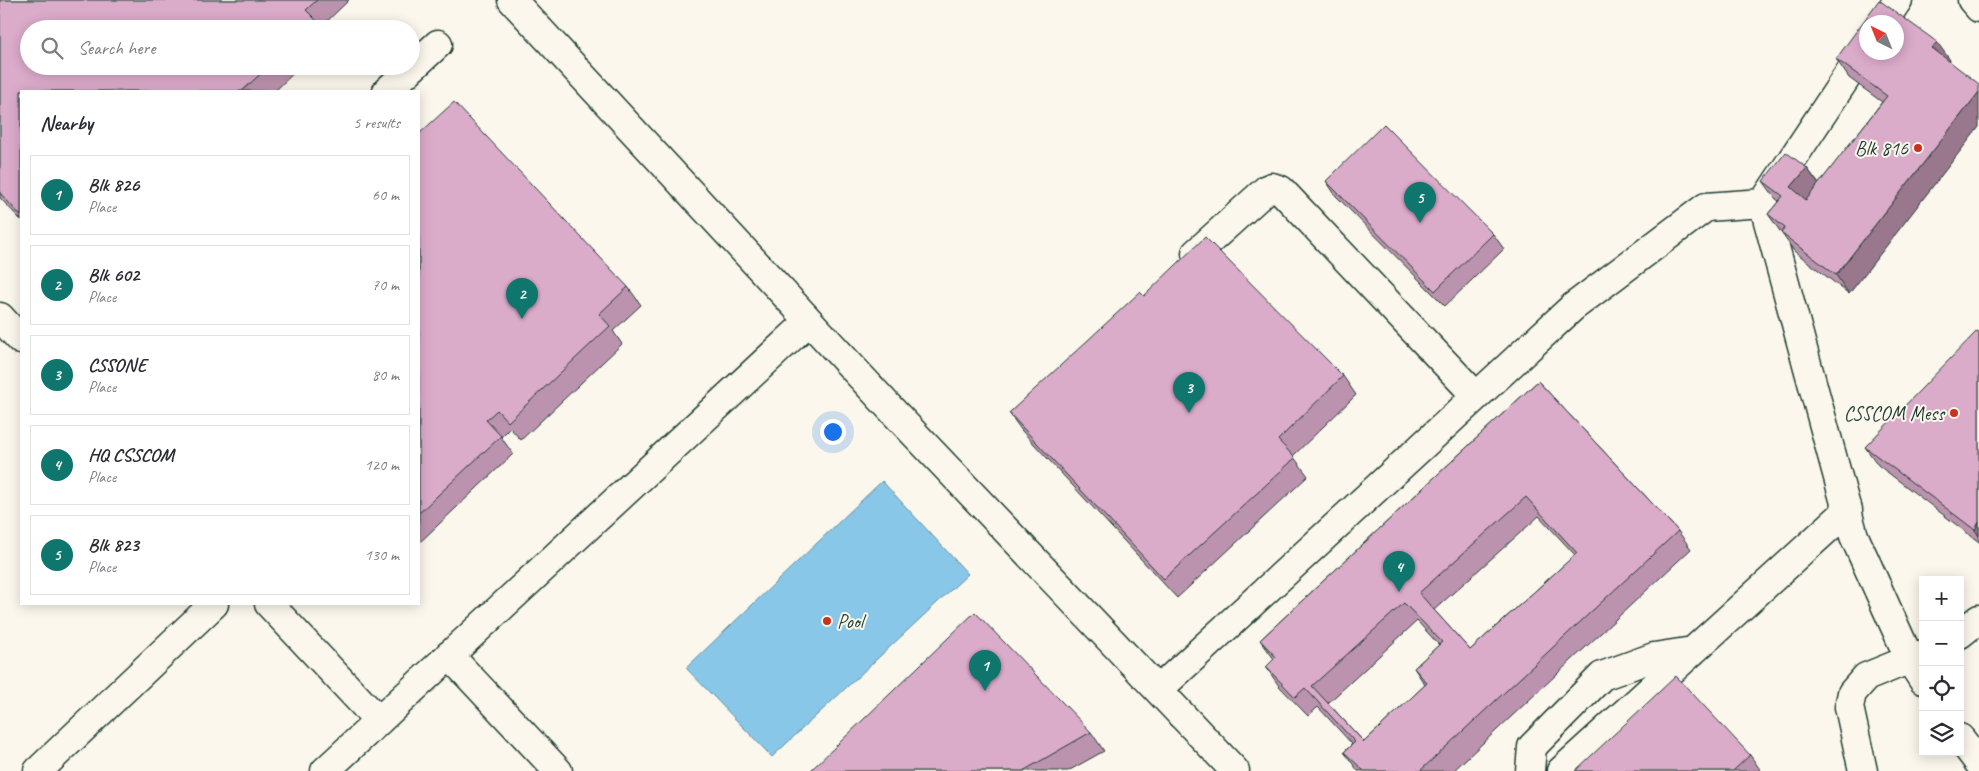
<!DOCTYPE html>
<html lang="en">
<head>
<meta charset="utf-8">
<style>
  :root { --surface:#fff; --page:#f2f2f3; --text:#2b2b33; --muted:#7c7c81; --line:#e1e1e2; --accent:#0f766e }
  body { margin:0; font-family:Caveat,sans-serif; background:var(--page); color:var(--text) }
  .controls { position:absolute; right:15px; bottom:15px; display:grid; overflow:hidden; border-radius:0px; box-shadow:0 2px 12px #0003 }
  .controls button { width:45px; height:45px; display:grid; place-items:center; padding:0; border:0; border-bottom:1px solid var(--line); background:var(--surface); color:var(--text); font:25px sans-serif }
  .compass { position:absolute; left:1859px; top:15px; width:45px; height:45px; border-radius:50%; background:var(--surface); box-shadow:0 2px 12px #0003; rotate:317deg }
  .you { position:absolute; left:832px; top:431px; width:18px; height:18px; margin:-12px; border:4px solid #fff; border-radius:50%; background:#1a73e8; box-shadow:0 0 0 8px #1a73e833 }
  .badge { display:grid; place-items:center; width:32px; height:32px; border-radius:50%; background:var(--accent); color:#fff; font-size:16px; font-weight:700 }
  .pin { position:absolute; translate:-50% -41px; filter:drop-shadow(0 1px 2px #0008) }
  .pin::after { content:''; position:absolute; top:26px; width:18px; height:15px; background:inherit; clip-path:polygon(0 0,100% 0,50% 100%) }
  .list { margin:0; padding:0; list-style:none }
  h2 { display:flex; justify-content:space-between; align-items:center; height:65px; margin:0; padding:0 20px; font-size:21px }
  h2 small { font-size:16px; font-weight:400; color:var(--muted) }
  .list li { display:grid; grid-template-columns:32px 1fr auto; gap:15px; align-items:center; box-sizing:border-box; height:80px; margin:0 10px 10px; padding:0 10px; border:1px solid var(--line); border-radius:0px }
  .list b { display:block; font-size:19px; white-space:nowrap }
  .list p { margin:0; font-size:16px; white-space:nowrap; color:var(--muted) }
  .list em { font-size:16px; font-style:normal; color:var(--muted) }
  .icon { flex:none; width:28px; height:28px; fill:none; stroke:currentColor; stroke-width:2; stroke-linecap:round; stroke-linejoin:round }
  .map { position:relative; flex:none; width:1979px; height:771px; overflow:hidden }
  .search { position:absolute; background:var(--surface); box-shadow:0 2px 12px #0003; left:20px; top:20px; width:400px; height:55px; display:flex; align-items:center; gap:12px; box-sizing:border-box; padding:0 18px; border-radius:28px; color:var(--muted); font-size:19px }
  .panel { position:absolute; background:var(--surface); box-shadow:0 2px 12px #0003; left:20px; top:90px; width:400px; height:515px; border-radius:0px }
  .map>svg:first-child { display:block }
</style>
</head>
<body>
<div class="map">
<svg width="1979" height="771" viewBox="0 0 1979 771">
  <rect width="100%" height="100%" fill="#fbf7ec"/>
  <filter id="ink" filterUnits="userSpaceOnUse"><feTurbulence type="fractalNoise" baseFrequency=".02" numOctaves="2"/><feDisplacementMap in="SourceGraphic" scale="10" xChannelSelector="R" yChannelSelector="G"/><feConvolveMatrix kernelMatrix="1 2 1 2 8 2 1 2 1" color-interpolation-filters="sRGB"/></filter>
  <g filter="url(#ink)">
    <path fill="#89c7e9" stroke="#5f90a1" d="M882 481 968 574 772 757 686 668Z"/>
    <g fill="none" stroke-linecap="round" stroke-linejoin="round">
      <defs>
        <path id="minor" d="M512 0 888 406 1235 771
          M1972 0 1979 8
          M1883 22 1898 0
          M1866 48 1763 203 1854 536 1910 660 1923 680
          M387 91 438 44
          M1196 253 1267 189 1272 187 1281 190 1476 396
          M0 317 21 340
          M269 604 379 721
          M1960 634 1979 619
          M449 655 558 771
          M1158 690 1573 307 1706 207 1763 203
          M1960 738 1979 763
          M38 771 214 604
          M325 771 809 321
          M1530 771 1532 747 1602 676 1654 657 1693 651
          M1561 771 1848 510
          M1863 771 1849 707 1852 693 1866 677 1923 654"/>
      </defs>
      <use href="#minor" stroke="#1f3d34" stroke-width="31"/>
      <use href="#minor" stroke="#fbf7ec" stroke-width="28"/>
    </g>
    <path fill="#bc93ae" stroke="#1f3d34" fill-rule="evenodd" d="M0 0H349L321 27 322 29H29V66H301L275 91H21V220L0 198Z
      M1836 59 1950 60 1849 294 1794 251 1768 214 1779 201 1776 199 1763 181 1807 168 1819 184 1882 102 1849 78Z
      M419 131 628 287 641 305 613 331 622 344 521 440 510 428 501 437 513 454 419 543Z
      M1326 181 1493 234 1504 249 1445 306 1336 196Z
      M1144 296 1343 376 1356 395 1293 456 1308 476 1177 598 1022 431 1009 413Z
      M1979 332V542L1878 465 1865 447Z
      M1538 381 1678 531 1691 549 1453 771H1358L1344 752 1352 744 1318 707 1308 716 1279 686 1266 667 1274 659 1260 640ZM1539 516 1575 555 1470 650 1434 610ZM1417 621 1439 645 1414 668 1425 685 1364 742 1328 703Z
      M1091 732 1104 751 1068 771H810Z
      M1750 755 1761 771H1575Z"/>
    <path fill="#99788d" stroke="#1f3d34" d="M1937 42 1950 60 1945 66 1932 48Z
      M1979 92V127L1849 294 1836 275Z
      M1807 168 1820 186 1804 206 1791 187Z
      M1979 522V536L1975 530Z"/>
    <path fill="#dbabca" stroke="#1f3d34" fill-rule="evenodd" d="M0 0H317L306 10 317 21 309 29H29V66H269L242 91H21V216L0 193Z
      M1879 0 1937 42 1932 48 1979 84V92L1836 275 1781 233 1785 228 1768 214 1783 196 1763 181 1786 152 1807 168 1791 187 1806 200 1887 96 1836 59ZM1866 22H1896V52H1866Z
      M454 102 628 287 599 314 610 326 508 422 497 410 486 420 501 436 419 513V131L420 133Z
      M1384 124 1493 234 1435 291 1326 181Z
      M1205 237 1343 376 1278 440 1295 458 1164 579 1009 413 1140 292 1144 296Z
      M1977 331 1979 332V522L1975 530 1865 447Z
      M1538 381 1678 531 1420 771H1364L1344 752 1355 742 1305 688 1295 697 1266 667 1276 657 1260 640ZM1526 497 1577 553 1470 650 1419 593ZM1404 603 1442 642 1414 668 1427 683 1364 742 1312 686Z
      M975 612 1091 732 1023 771H810Z
      M1676 676 1750 755 1733 771H1575Z"/>
  </g>
  <g fill="#c8321e" stroke="#fbf7ec" stroke-width="2">
    <circle cx="1918" cy="148" r="5"/>
    <circle cx="1954" cy="413" r="5"/>
    <circle cx="827" cy="621" r="5"/>
  </g>
  <g text-anchor="middle" dominant-baseline="central" stroke-width="4" stroke-linejoin="round" paint-order="stroke">
    <g font-size="20" fill="#1f3d34" stroke="#fbf7ec" text-anchor="end">
      <text x="1908" y="148">Blk 816</text>
      <text x="1944" y="413">CSSCOM Mess</text>
      <text x="837" y="621" text-anchor="start">Pool</text>
    </g>
  </g>
</svg>
<div class="controls">
<button>+</button>
<button>−</button>
<button><svg class="icon" aria-label="locate" viewBox="0 0 24 24"><circle cx="12" cy="12" r="6"/><path d="M12 2v4M12 18v4M2 12h4M18 12h4"/></svg></button>
<button><svg class="icon" aria-label="layers" viewBox="0 0 24 24"><path d="M12 4l9 5-9 5-9-5zM3 14l9 5 9-5"/></svg></button>
</div>
<svg class="compass" viewBox="-18 -18 36 36"><path d="M0-13l5 13h-10z" fill="#e53935"/><path d="M0 13l5-13h-10z" fill="#7c7c81"/></svg>
<div class="you"></div>
<div class="pin badge" style="left:985px;top:691px">1</div>
<div class="pin badge" style="left:522px;top:319px">2</div>
<div class="pin badge" style="left:1189px;top:413px">3</div>
<div class="pin badge" style="left:1399px;top:592px">4</div>
<div class="pin badge" style="left:1420px;top:223px">5</div>
<div class="search"><svg class="icon" aria-label="search" viewBox="0 0 24 24"><circle cx="10" cy="10" r="6"/><path d="M15 15l6 6"/></svg>Search here</div>
<section class="panel">
<h2>Nearby<small>5 results</small></h2>
<ul class="list">
<li><span class="badge">1</span><div><b>Blk 826</b><p>Place</p></div><em>60 m</em></li>
<li><span class="badge">2</span><div><b>Blk 602</b><p>Place</p></div><em>70 m</em></li>
<li><span class="badge">3</span><div><b>CSSONE</b><p>Place</p></div><em>80 m</em></li>
<li><span class="badge">4</span><div><b>HQ CSSCOM</b><p>Place</p></div><em>120 m</em></li>
<li><span class="badge">5</span><div><b>Blk 823</b><p>Place</p></div><em>130 m</em></li>
</ul>
</section>
</div>
</body>
</html>
